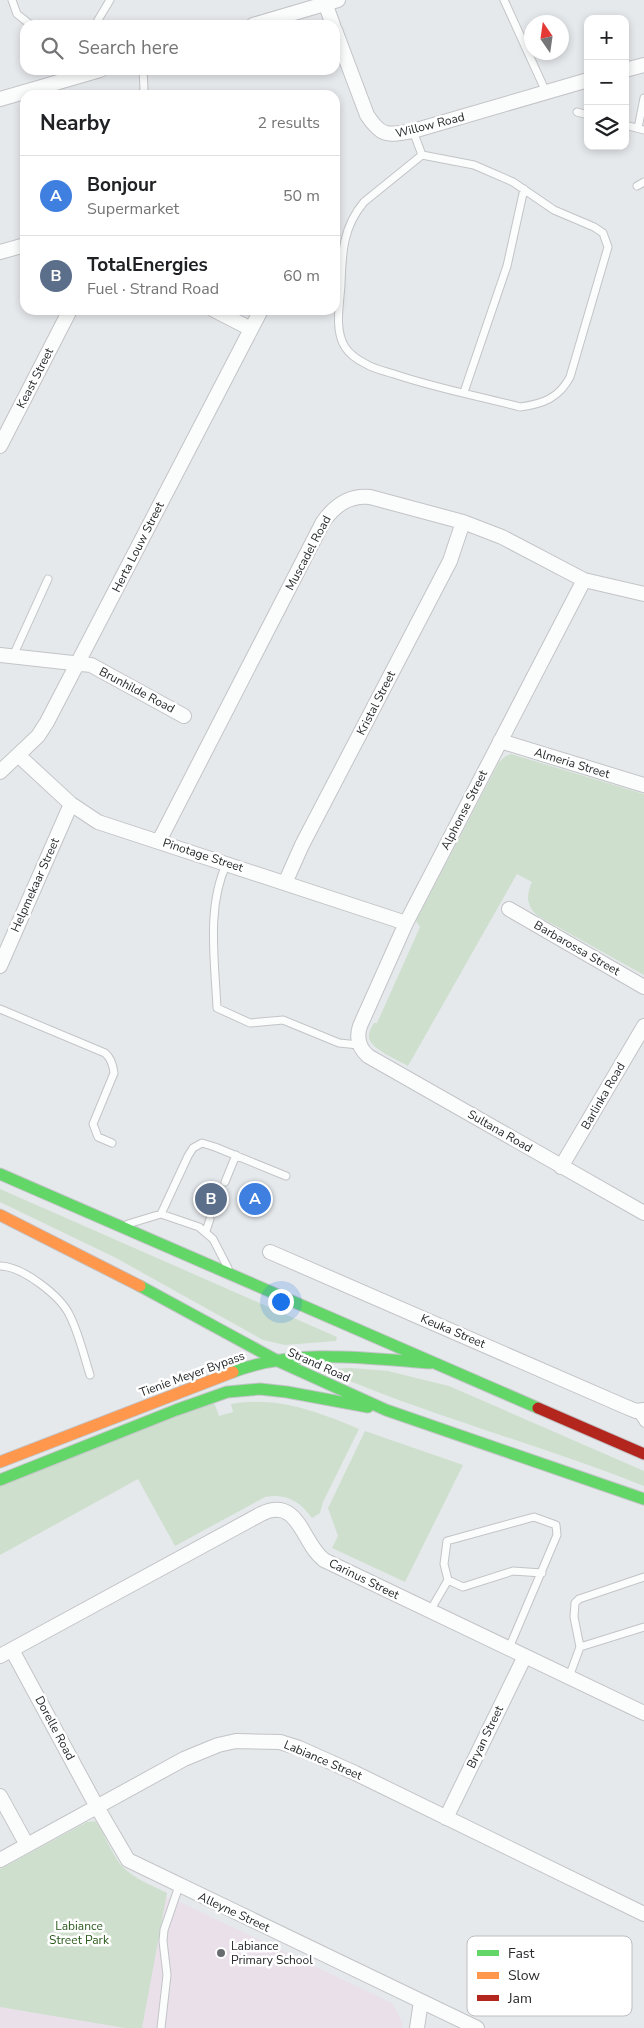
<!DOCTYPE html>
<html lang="en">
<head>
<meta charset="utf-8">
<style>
  :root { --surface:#fff; --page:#f2f2f2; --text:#202124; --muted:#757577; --line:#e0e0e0; --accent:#2563eb }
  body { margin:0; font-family:"Nunito Sans",sans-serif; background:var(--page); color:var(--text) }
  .controls { position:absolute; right:15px; top:15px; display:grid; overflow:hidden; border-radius:10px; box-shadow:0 2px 8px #0003 }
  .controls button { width:45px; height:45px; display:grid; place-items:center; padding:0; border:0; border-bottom:1px solid var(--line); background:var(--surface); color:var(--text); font:25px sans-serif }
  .compass { position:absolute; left:524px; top:15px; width:45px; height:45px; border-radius:50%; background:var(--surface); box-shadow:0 2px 8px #0003; rotate:347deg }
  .you { position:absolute; left:280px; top:1301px; width:18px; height:18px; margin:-12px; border:4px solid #fff; border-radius:50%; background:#1a73e8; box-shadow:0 0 0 8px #1a73e833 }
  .badge { display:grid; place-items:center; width:32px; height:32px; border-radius:50%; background:var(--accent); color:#fff; font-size:16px; font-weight:700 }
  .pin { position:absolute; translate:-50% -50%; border:2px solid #fff; box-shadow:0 1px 5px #0006 }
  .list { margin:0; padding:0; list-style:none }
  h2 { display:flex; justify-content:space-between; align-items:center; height:65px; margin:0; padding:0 20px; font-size:21px }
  h2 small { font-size:16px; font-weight:400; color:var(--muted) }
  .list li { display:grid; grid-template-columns:32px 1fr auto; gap:15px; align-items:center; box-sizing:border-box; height:80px; padding:0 20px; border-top:1px solid var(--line) }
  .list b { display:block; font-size:19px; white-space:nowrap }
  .list p { margin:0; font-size:16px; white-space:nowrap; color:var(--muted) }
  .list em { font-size:16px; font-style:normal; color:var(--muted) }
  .icon { flex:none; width:28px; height:28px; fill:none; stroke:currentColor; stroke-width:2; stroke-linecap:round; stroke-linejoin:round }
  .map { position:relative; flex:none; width:644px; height:2028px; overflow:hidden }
  .search { position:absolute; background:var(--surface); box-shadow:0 2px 8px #0003; left:20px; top:20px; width:320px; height:55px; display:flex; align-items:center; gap:12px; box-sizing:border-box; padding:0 18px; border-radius:15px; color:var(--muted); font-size:19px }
  .panel { position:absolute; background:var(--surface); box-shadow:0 2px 8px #0003; left:20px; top:90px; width:320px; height:225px; border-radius:15px }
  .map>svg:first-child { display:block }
</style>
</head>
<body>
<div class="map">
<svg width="644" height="2028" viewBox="0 0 644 2028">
  <rect width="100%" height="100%" fill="#e6e9ec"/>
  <path fill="#e9e0ea" d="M165 1897 182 1903 392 2003 403 2023 402 2028H142Z
    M0 2007 125 2028H0Z"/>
  <path fill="#cedfcd" d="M511 754 644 794V975L538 916C526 906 526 895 532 882L517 874 408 1066C398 1060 371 1049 369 1038 368 1032 372 1027 374 1023H377L420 927 416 921 499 762 506 756Z
    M0 1189 337 1337 336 1341 285 1345 263 1340 116 1258 0 1202Z
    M351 1368 388 1371 449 1386 644 1471V1486C541 1445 433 1417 331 1373V1369Z
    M213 1400 219 1416 233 1412 231 1404C277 1396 316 1411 359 1429L323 1502 320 1513 312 1518C300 1502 287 1493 265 1497L175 1546 138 1479 0 1555V1485Z
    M365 1431 463 1465 405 1582 332 1548 338 1536 328 1508Z
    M95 1821 99 1826C106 1838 112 1853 120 1864 132 1878 151 1885 167 1893L142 2028H125L0 2007V1869L87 1822Z"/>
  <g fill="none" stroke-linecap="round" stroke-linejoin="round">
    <defs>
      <path id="lane" d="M12 0 17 14 31 25
        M504 0 546 92
        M95 25 110 0
        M142 95 144 89 143 70
        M577 112 588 115
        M625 125 644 130
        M638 128 644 98
        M413 131 422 155 364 202C343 227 342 252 341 284 340 303 334 330 345 347 350 355 358 360 366 364 374 369 385 371 394 374 435 388 478 396 520 407 543 404 559 398 570 377L608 247 603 233 594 227 554 210 513 182 474 165 422 155
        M637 186 644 182
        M464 392 507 266 524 189
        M13 656 48 579
        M227 863C206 906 215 962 217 1008L250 1023 283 1020 339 1043 359 1045
        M0 1009 105 1053C111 1058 113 1064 114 1073L93 1124 98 1137 112 1143
        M225 1182 236 1155
        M161 1214 188 1156 193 1148 202 1143 215 1147 286 1176
        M128 1224 161 1214 199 1227 213 1239 228 1268
        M206 1231 210 1219
        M0 1266C22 1266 61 1296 70 1316 79 1334 84 1356 90 1375
        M636 1411 644 1423
        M448 1580 463 1587 513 1571 542 1573
        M430 1611 448 1580 444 1564 447 1541 534 1517 556 1525 557 1535 509 1648
        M580 1647 644 1627
        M569 1677 580 1647 574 1617 575 1603 579 1599 588 1596 644 1577
        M161 2028 167 1975 163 1941 164 1930 179 1886"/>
      <path id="street" d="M324 0 333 25
        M253 25 338 0
        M335 30 367 115C382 138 388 135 413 131L588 80
        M625 70 644 65
        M0 99 100 70
        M0 252 25 245
        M214 310 251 329
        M0 446 70 310
        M584 580 406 923 360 1026C356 1038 359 1048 368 1056L644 1213
        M0 655 91 665 184 716
        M500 741 644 785
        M18 755 71 804 98 822 406 923
        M0 772 38 736 47 722 261 310
        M159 841 323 522C335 505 349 495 370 497L463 522 502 537 584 580 644 594
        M285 883 302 845 450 561 463 522
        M509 909 644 987
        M0 966 71 804
        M561 1167 644 1026
        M270 1252 624 1406 636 1411 644 1410
        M12 1650 97 1807 128 1860 477 2028
        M0 1656 261 1514C299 1495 302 1544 324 1560L644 1713
        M0 1796 27 1845
        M446 1818 525 1656
        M0 1860 184 1759 218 1745 236 1741 280 1742 299 1748 355 1773 644 1914
        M417 2028 421 2001"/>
      <path id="fast" d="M0 1174 538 1408
        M140 1286 278 1361 386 1410 644 1499
        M233 1372C296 1348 365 1358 430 1363
        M0 1480 176 1410 227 1392 260 1389 287 1392 368 1407"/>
      <path id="slow" d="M0 1215 140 1286
        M0 1462 233 1372"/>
      <path id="jam" d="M538 1408 644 1454"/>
    </defs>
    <use href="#lane" stroke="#c2c4c7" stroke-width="9"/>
    <use href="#street" stroke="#c2c4c7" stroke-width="16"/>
    <use href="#fast" stroke="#c2c4c7" stroke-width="13"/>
    <use href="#slow" stroke="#c2c4c7" stroke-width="13"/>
    <use href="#jam" stroke="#c2c4c7" stroke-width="13"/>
    <use href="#lane" stroke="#fbfcfc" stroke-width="7"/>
    <use href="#street" stroke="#fbfcfc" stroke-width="14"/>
    <use href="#fast" stroke="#63d668" stroke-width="11"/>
    <use href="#slow" stroke="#ff974d" stroke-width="11"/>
    <use href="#jam" stroke="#b3261e" stroke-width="11"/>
  </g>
  <circle fill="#696c6e" stroke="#fff" stroke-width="2" cx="221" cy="1953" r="5"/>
  <g text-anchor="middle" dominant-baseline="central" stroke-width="5" stroke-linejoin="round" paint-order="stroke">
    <g font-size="12" fill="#26282a" stroke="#fff">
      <text transform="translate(430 125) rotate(-14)">Willow Road</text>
      <text transform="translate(35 378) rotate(-63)">Keast Street</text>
      <text transform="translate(138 547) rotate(-63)">Herta Louw Street</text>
      <text transform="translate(308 553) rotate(-62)">Muscadel Road</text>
      <text transform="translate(137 690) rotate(28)">Brunhilde Road</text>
      <text transform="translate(376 703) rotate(-63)">Kristal Street</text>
      <text transform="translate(572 763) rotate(17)">Almeria Street</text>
      <text transform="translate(464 810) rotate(-63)">Alphonse Street</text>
      <text transform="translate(203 855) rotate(18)">Pinotage Street</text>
      <text transform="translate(35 885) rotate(-66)">Helpmekaar Street</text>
      <text transform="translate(577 948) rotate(30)">Barbarossa Street</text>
      <text transform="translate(603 1096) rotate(-60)">Barlinka Road</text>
      <text transform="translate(500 1131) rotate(30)">Sultana Road</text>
      <text transform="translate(453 1331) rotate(23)">Keuka Street</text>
      <text transform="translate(319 1365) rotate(24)">Strand Road</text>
      <text transform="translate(192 1374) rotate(-20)">Tienie Meyer Bypass</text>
      <text transform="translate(364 1579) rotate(26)">Carinus Street</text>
      <text transform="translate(55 1728) rotate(62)">Dorelle Road</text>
      <text transform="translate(485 1737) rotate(-64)">Bryan Street</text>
      <text transform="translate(323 1760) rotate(23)">Labiance Street</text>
      <text transform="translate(234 1912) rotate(25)">Alleyne Street</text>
    </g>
    <g font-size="12" fill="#2a5b1d" stroke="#fff">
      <text x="79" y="1926">Labiance<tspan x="79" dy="14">Street Park</tspan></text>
    </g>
    <g font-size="12" fill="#26282a" stroke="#fff" text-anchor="start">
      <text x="231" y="1946">Labiance<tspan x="231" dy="14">Primary School</tspan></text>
    </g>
  </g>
  <rect x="467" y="1936" width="165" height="80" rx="8" fill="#fff" stroke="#bebebf" stroke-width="1"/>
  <rect x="477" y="1950" width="22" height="6" fill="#63d668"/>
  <rect x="477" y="1972" width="22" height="7" fill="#ff974d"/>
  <rect x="477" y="1995" width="22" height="6" fill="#b3261e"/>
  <g font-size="14" fill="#26282a">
    <text x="508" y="1958">Fast</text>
    <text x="508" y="1980">Slow</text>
    <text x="508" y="2003">Jam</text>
  </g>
</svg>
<div class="controls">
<button>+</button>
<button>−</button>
<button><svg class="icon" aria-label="layers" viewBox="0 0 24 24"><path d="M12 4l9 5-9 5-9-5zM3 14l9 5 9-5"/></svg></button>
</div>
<svg class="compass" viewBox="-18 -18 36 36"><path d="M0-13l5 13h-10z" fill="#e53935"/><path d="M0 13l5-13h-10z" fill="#757577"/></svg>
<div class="you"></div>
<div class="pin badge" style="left:255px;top:1199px;background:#3f7fe0">A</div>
<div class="pin badge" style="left:211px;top:1199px;background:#5c6f8a">B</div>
<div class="search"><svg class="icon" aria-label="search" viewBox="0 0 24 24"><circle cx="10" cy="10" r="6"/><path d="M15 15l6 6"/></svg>Search here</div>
<section class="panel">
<h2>Nearby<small>2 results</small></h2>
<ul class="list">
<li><span class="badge" style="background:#3f7fe0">A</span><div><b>Bonjour</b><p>Supermarket</p></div><em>50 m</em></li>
<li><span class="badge" style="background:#5c6f8a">B</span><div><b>TotalEnergies</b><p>Fuel · Strand Road</p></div><em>60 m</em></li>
</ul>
</section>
</div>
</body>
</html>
